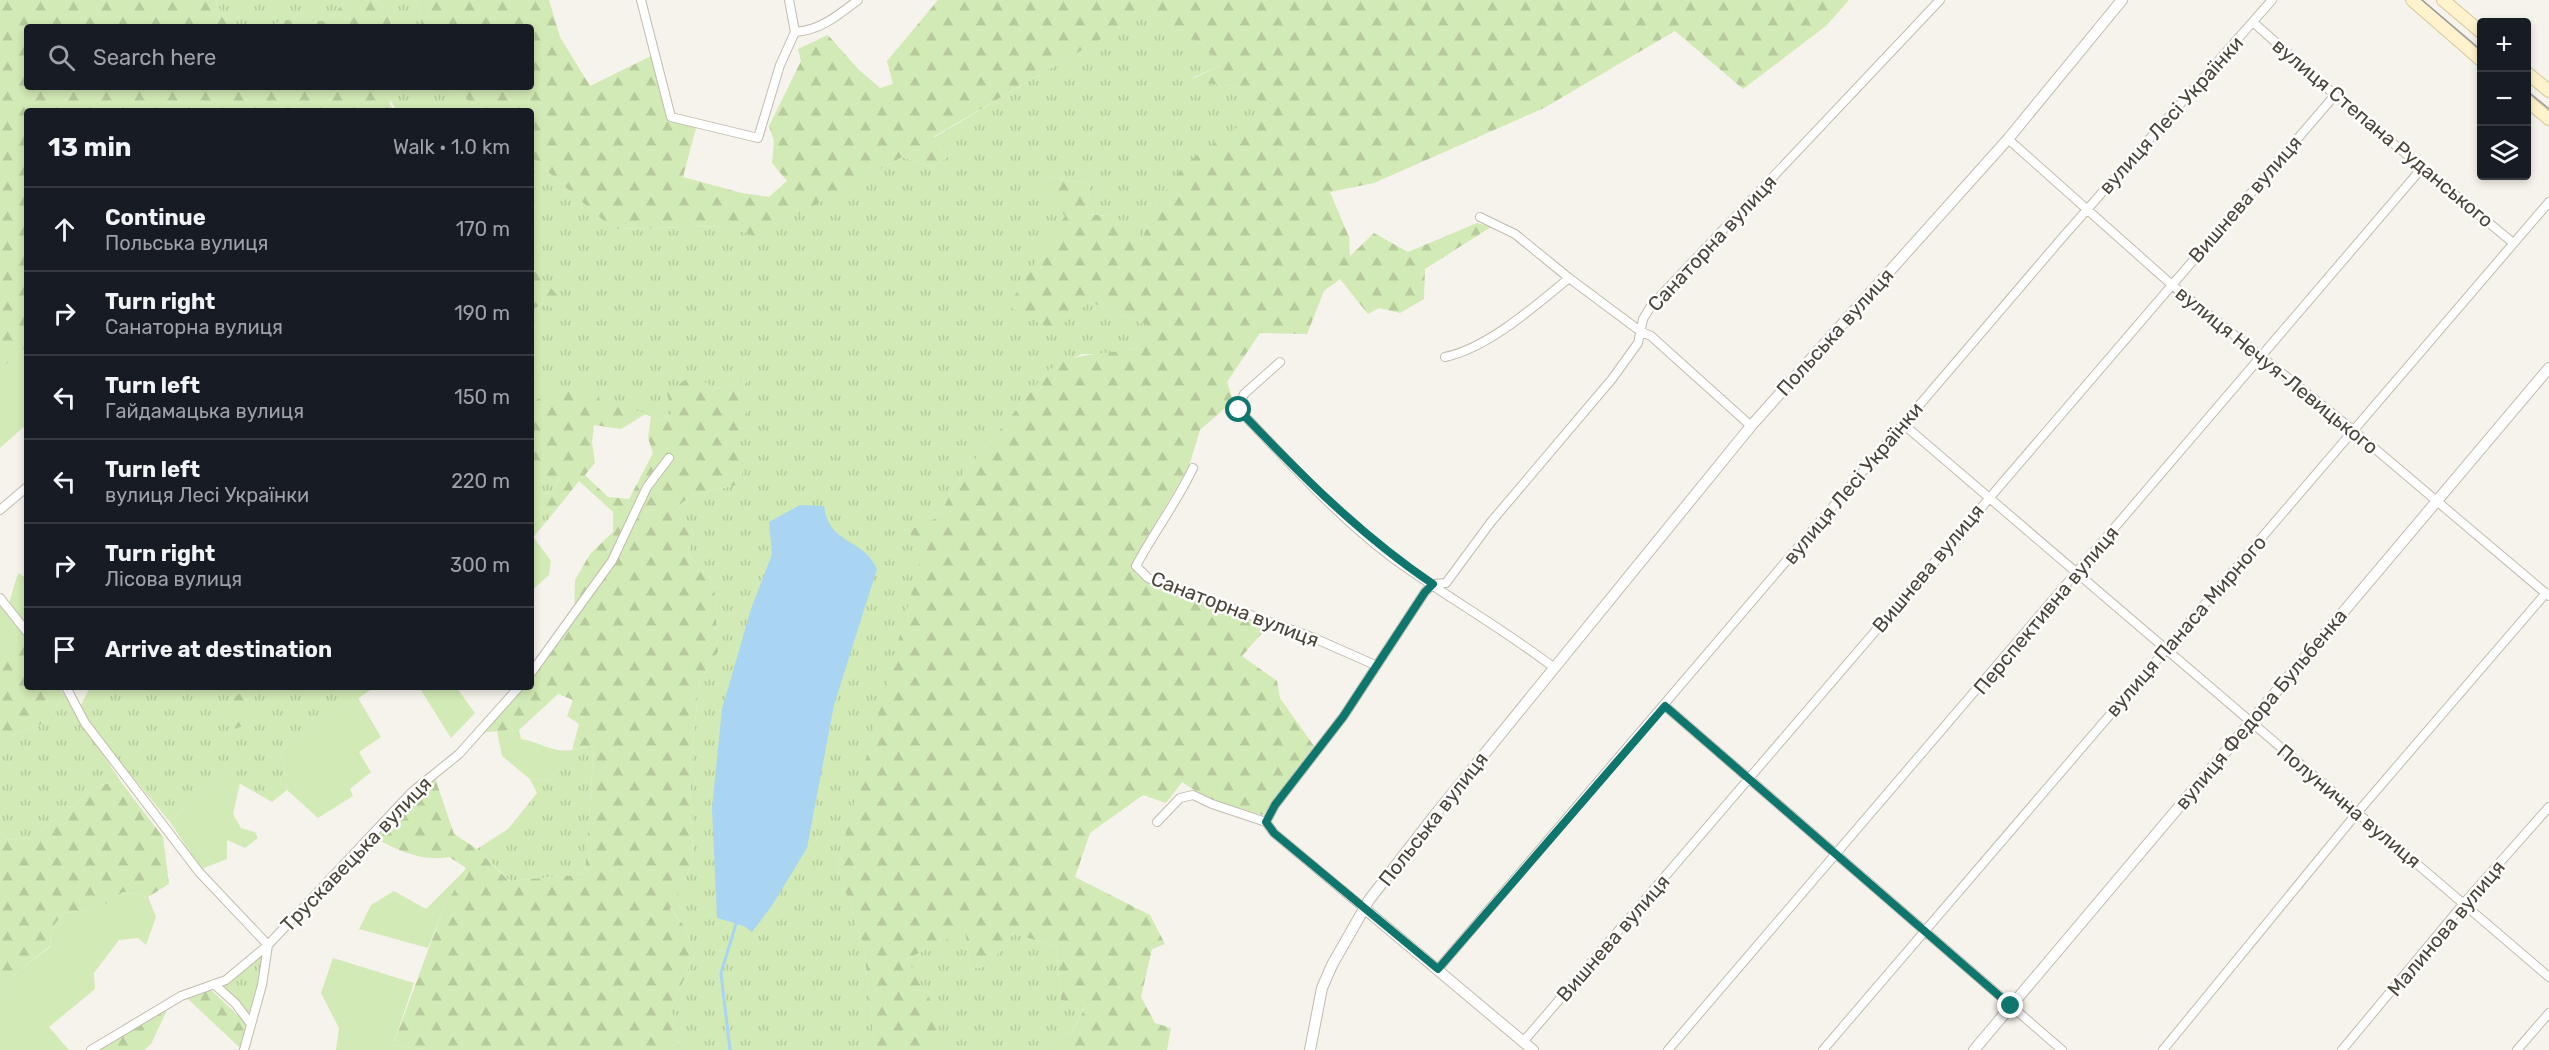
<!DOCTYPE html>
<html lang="en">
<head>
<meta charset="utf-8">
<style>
  :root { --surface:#171b24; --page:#242831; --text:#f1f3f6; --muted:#9ea1a6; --line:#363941 }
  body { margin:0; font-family:Rubik,sans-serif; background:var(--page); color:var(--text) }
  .controls { position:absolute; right:18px; top:18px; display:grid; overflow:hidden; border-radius:6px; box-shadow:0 3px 9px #0003 }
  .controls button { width:54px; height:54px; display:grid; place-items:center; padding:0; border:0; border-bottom:2px solid var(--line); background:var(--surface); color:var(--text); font:30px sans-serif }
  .stop { position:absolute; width:18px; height:18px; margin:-14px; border:4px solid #0f766e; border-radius:50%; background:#fff }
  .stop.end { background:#0f766e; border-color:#fff; box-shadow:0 2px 6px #0008 }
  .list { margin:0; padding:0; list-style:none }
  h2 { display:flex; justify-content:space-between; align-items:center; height:78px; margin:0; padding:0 24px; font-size:26px }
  h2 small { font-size:20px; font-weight:400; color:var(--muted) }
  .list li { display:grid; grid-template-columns:39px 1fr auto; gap:18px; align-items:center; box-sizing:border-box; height:84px; padding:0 24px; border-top:2px solid var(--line) }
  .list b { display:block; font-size:22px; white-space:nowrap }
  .list p { margin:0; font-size:20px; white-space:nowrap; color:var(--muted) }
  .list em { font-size:20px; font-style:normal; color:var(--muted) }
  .icon { flex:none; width:33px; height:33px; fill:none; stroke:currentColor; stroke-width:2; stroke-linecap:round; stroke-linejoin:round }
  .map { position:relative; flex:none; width:2549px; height:1050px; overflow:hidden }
  .search { position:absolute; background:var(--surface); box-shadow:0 3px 9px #0003; left:24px; top:24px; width:510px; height:66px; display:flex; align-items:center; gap:15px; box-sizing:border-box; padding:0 21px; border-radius:6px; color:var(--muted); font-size:22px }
  .panel { position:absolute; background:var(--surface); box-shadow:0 3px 9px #0003; left:24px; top:108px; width:510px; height:582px; border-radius:6px }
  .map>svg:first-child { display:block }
</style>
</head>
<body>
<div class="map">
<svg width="2549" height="1050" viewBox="0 0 2549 1050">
  <defs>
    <pattern id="grass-tufts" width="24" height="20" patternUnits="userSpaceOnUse" patternTransform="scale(1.5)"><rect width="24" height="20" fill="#d2eab5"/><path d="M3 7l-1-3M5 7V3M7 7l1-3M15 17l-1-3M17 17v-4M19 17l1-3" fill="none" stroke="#b6ca9c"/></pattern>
    <pattern id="forest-firs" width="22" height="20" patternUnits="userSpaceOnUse" patternTransform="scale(1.5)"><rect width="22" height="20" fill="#d2eab5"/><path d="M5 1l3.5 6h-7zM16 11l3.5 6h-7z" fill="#b6ca9c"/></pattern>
  </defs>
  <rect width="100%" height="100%" fill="#f6f3ec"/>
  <path fill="url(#grass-tufts)" d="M215 0H346L328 21 283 20 270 27H229Z
    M375 0H417L423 27H392L388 10Z
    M1142 14 1203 44 1220 66 1194 77 1192 81 1238 87 1268 106 1157 203 1138 255 1110 216 1085 214 1091 184 1045 177V192L1066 216 1090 302 1147 325 1138 348 1107 354H1082L1048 371 955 484 939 517 912 540 925 547 837 865 864 948 875 1050H681L671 1009 695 954 684 926 670 908 693 862 690 774 699 682 718 652 714 582 688 554 694 534 678 506 692 495 741 484 730 448 747 380 717 389 659 421C637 406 555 393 531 403V311L543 303 565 304 531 267V157L613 229 725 226 757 236 902 157 931 167 954 153 933 138Z
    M392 87H453L480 111H397L390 100Z
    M559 478 552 493 540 494 531 502V481Z
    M531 508 556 510 531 540Z
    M59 687 121 782 100 785 30 838 9 840 0 832V761L15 733 45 723 62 699Z
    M90 687H375L281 750 287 790 272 802 223 774 170 822 87 722 80 707Z
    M594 746 585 874 510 881 477 849 508 829 537 793 530 779 549 781 572 750Z
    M965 929 970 969 988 966 1013 933 1056 947 1061 1000 1084 1008 1073 1031 1055 1039 1051 1050H942L907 959Z
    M262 957 264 965 250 1017 223 985Z"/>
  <path fill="url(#forest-firs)" d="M0 0H215L229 27H27V87H392L390 104 394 111H27V346L0 370Z
    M346 0H375L388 10 392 27H270L283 20 328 21Z
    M417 0H549L560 37 590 86 653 55 671 117 697 124 683 177 742 193 769 197 787 181 772 163 774 141 769 126 801 61 798 49 828 35 858 69 880 88 893 84 887 61 938 0H1849L1826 26 1743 89 1675 31 1544 108 1374 183 1330 192 1349 237 1350 256 1374 233 1408 252 1477 223 1491 227 1425 269 1424 299 1400 313 1379 308 1368 314 1340 279 1324 291 1307 334 1260 333 1227 382 1233 401 1200 430 1189 466 1132 564 1135 573 1146 581 1270 624 1242 656 1277 681 1280 698 1314 746 1263 815 1208 799 1182 782 1166 803 1143 795 1090 833 1075 877 1150 915 1165 944 1152 949 1141 997 1155 1023 1171 1028 1167 1050H1051L1055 1039 1073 1031 1084 1009 1061 1000 1056 947 1013 933 988 966 970 969 965 930 907 959 937 1012 942 1050H875L864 948 837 865 924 547 912 540 910 530 939 517 955 484 1048 371C1074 351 1106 355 1138 348L1147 325 1090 302 1054 331 1008 306 1065 216 1045 192V177L1091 184 1085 214 1110 216 1139 227 1138 252 1157 203 1185 164 1267 106 1238 87 1191 81 1194 78 1220 66 1203 44 1142 15 933 137 954 153 931 167 902 157 757 237 725 226 613 229 531 157V111H480L453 87H531V27H423Z
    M531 267 566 304 555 310 543 303 531 311Z
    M692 375 717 389 747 380V429L731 447 744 457 741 484 692 495 678 506 694 534 688 554 714 582 718 652 699 682 690 774 693 862 670 909 684 926 695 954 671 1009 681 1050H425L393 1045 443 910 466 868 449 857C421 862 397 850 373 837L409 800 435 778 454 834 477 849 509 881 585 874 594 746 572 750 579 724 567 716 573 700 558 694 519 730 484 732 523 687H531V678L574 620 575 580 590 554 613 532V512L579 481 556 510 531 508V502L540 494 552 493 559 479 531 481V403C551 391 577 378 598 393L600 402 647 413 621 429 594 425 592 442 595 463 585 475 608 497 629 499 653 453 648 438 651 416 659 421 672 414 667 393Z
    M27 621V687H59L62 699 45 723 15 733 0 761V651L14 639Z
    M244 690 255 691V704L248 711 242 726 235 729 226 714 229 702Z
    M121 782 163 837 169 884 148 897 123 892 101 908 64 913 52 928 50 946 17 972 0 997V832L9 840 30 838 100 785Z
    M209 988 247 1024 240 1048 188 999Z
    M168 1008 151 1044 144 1050H100Z"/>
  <path fill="#d2eab5" d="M27 346V424L0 448V370Z
    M534 538 551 561 549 575 531 591V540Z
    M18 573 27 578V621L25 623 9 603Z
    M0 605 26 634V641L14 639 0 651Z
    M419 687H456L475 713 451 738Z
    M358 698 381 737 359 752 371 772 350 789 353 796 318 818 287 790 281 750Z
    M519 730 521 739C541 742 551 753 572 750L549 781 530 779 502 756 497 731Z
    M223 774 240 783 233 814 241 828 255 832 258 838 245 848 227 840V859L201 869 170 822Z
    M467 868 443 910 428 948 359 929 371 905 394 891 426 909Z
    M123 892 148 897 156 917 146 945 138 938 119 940 94 973 95 989 49 1027 69 1050H0V997L17 972 50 947 52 928 64 913 100 908Z
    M333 958 414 983 393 1045 425 1050H336L339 1028 321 993Z"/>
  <path fill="#a9d4f2" d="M800 505 824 506C829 546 863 537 877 569L834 705 807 848 771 907 752 932 744 926 717 918 712 808 722 709 751 609 772 554 769 522Z"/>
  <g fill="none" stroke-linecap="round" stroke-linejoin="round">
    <path stroke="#a9d4f2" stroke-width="3" d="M730 1050 721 973 736 924"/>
    <defs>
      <path id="minor" d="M641 0 671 117 758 138 780 65 795 32 789 0
        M2254 23 2335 95 2512 242
        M795 32C821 30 837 16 858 0
        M2008 139 2172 285 2354 431 2549 596
        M1480 217 1515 234 1569 278
        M1445 357C1488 348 1535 306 1569 278L1640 331 1651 336 1751 426
        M1280 362 1244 394 1239 410C1287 460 1335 514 1390 556 1443 595 1501 627 1553 667
        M1903 424 2549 977
        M1193 468C1177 502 1154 532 1136 566L1148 578 1314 638 1375 665
        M0 510 27 487
        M0 598 27 632
        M531 673 612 561 647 487 669 458
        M66 687 85 723 199 872 268 945 226 980 181 996 91 1050
        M1665 706 2062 1050
        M1157 822 1180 798 1193 795 1212 804 1266 822
        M1365 909 1274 833 1266 822 1275 805 1343 717 1425 592 1433 584 1446 583 1491 522 1612 379 1638 343 1643 319 1651 306 1940 0
        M1438 969 2062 238 2272 0
        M214 984 235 1003 251 1024
        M1523 1042 2335 95
        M244 1050 262 985 268 945 412 792 459 754 519 687
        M1668 1050 2422 168
        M1823 1050 2549 202
        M2163 1050 2357 813 2546 593
        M2342 1050 2464 903 2549 807
        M2517 1050 2549 1013"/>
      <path id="tertiary" d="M1365 909 1533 1050
        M1310 1050 1322 988 1332 965 1369 900 1434 816 1751 426 2008 139 2122 0
        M1974 1050 2549 368"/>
      <path id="secondary" d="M2412 0 2482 61
        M2443 0 2482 33
        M2526 72 2549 91
        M2526 100 2549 119"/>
    </defs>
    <use href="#minor" stroke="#c2bbae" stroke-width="10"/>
    <use href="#tertiary" stroke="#c2bbae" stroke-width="12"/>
    <use href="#secondary" stroke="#d6c79b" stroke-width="14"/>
    <use href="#minor" stroke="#fff" stroke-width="8"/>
    <use href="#tertiary" stroke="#fff" stroke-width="10"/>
    <use href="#secondary" stroke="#fff3cd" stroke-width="12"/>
    <path stroke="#9a9a9a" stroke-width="1.5" d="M2422 0 2482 51
      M2526 90 2549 109"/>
  </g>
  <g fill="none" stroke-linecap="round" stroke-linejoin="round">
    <path stroke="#0f766e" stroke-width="8" d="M1239 410C1299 473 1360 535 1433 584L1425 592 1343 717 1275 805 1266 822 1274 833 1438 969 1665 706 2011 1006"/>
  </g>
  <g text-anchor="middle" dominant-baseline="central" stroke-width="5" stroke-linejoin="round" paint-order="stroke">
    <g font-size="20" fill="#4b4439" stroke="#fff">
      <text transform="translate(2171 115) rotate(-48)">вулиця Лесі Українки</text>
      <text transform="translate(2383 133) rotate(40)">вулиця Степана Руданського</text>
      <text transform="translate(2245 199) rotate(-49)">Вишнева вулиця</text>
      <text transform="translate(1712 243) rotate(-47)">Санаторна вулиця</text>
      <text transform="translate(1835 332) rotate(-48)">Польська вулиця</text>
      <text transform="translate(2277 370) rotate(39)">вулиця Нечуя-Левицького</text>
      <text transform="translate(1853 483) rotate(-50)">вулиця Лесі Українки</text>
      <text transform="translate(1928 568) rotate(-50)">Вишнева вулиця</text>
      <text transform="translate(1235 609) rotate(21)">Санаторна вулиця</text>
      <text transform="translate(2046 610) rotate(-50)">Перспективна вулиця</text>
      <text transform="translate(2186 626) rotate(-49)">вулиця Панаса Мирного</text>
      <text transform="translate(2261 709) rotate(-50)">вулиця Федора Бульбенка</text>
      <text transform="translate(2349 806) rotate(40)">Полунична вулиця</text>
      <text transform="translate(1433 819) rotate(-52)">Польська вулиця</text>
      <text transform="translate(356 854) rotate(-46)">Трускавецька вулиця</text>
      <text transform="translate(2446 928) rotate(-50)">Малинова вулиця</text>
      <text transform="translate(1613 938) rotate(-49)">Вишнева вулиця</text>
    </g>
  </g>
</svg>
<div class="controls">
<button>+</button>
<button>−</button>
<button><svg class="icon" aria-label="layers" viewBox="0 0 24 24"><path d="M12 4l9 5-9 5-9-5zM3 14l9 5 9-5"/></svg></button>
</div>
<div class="stop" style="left:1239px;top:410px"></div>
<div class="stop end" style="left:2011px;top:1006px"></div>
<div class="search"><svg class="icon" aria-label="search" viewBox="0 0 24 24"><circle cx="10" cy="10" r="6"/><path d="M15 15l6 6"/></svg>Search here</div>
<section class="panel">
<h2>13 min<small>Walk · 1.0 km</small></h2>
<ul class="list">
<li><svg class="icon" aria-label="ahead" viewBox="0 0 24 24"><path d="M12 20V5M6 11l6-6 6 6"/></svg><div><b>Continue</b><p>Польська вулиця</p></div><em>170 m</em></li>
<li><svg class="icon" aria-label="right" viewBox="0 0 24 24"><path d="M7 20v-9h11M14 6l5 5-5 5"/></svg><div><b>Turn right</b><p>Санаторна вулиця</p></div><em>190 m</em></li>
<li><svg class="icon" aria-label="left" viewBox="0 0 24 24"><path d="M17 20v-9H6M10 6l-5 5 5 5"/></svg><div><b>Turn left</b><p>Гайдамацька вулиця</p></div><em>150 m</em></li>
<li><svg class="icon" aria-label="left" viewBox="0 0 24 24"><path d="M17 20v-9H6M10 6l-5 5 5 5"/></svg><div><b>Turn left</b><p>вулиця Лесі Українки</p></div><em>220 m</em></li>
<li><svg class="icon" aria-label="right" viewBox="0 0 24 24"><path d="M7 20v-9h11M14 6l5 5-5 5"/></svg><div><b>Turn right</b><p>Лісова вулиця</p></div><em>300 m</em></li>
<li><svg class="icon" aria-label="arrive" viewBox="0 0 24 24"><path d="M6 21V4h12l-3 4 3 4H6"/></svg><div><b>Arrive at destination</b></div></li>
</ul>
</section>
</div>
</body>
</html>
